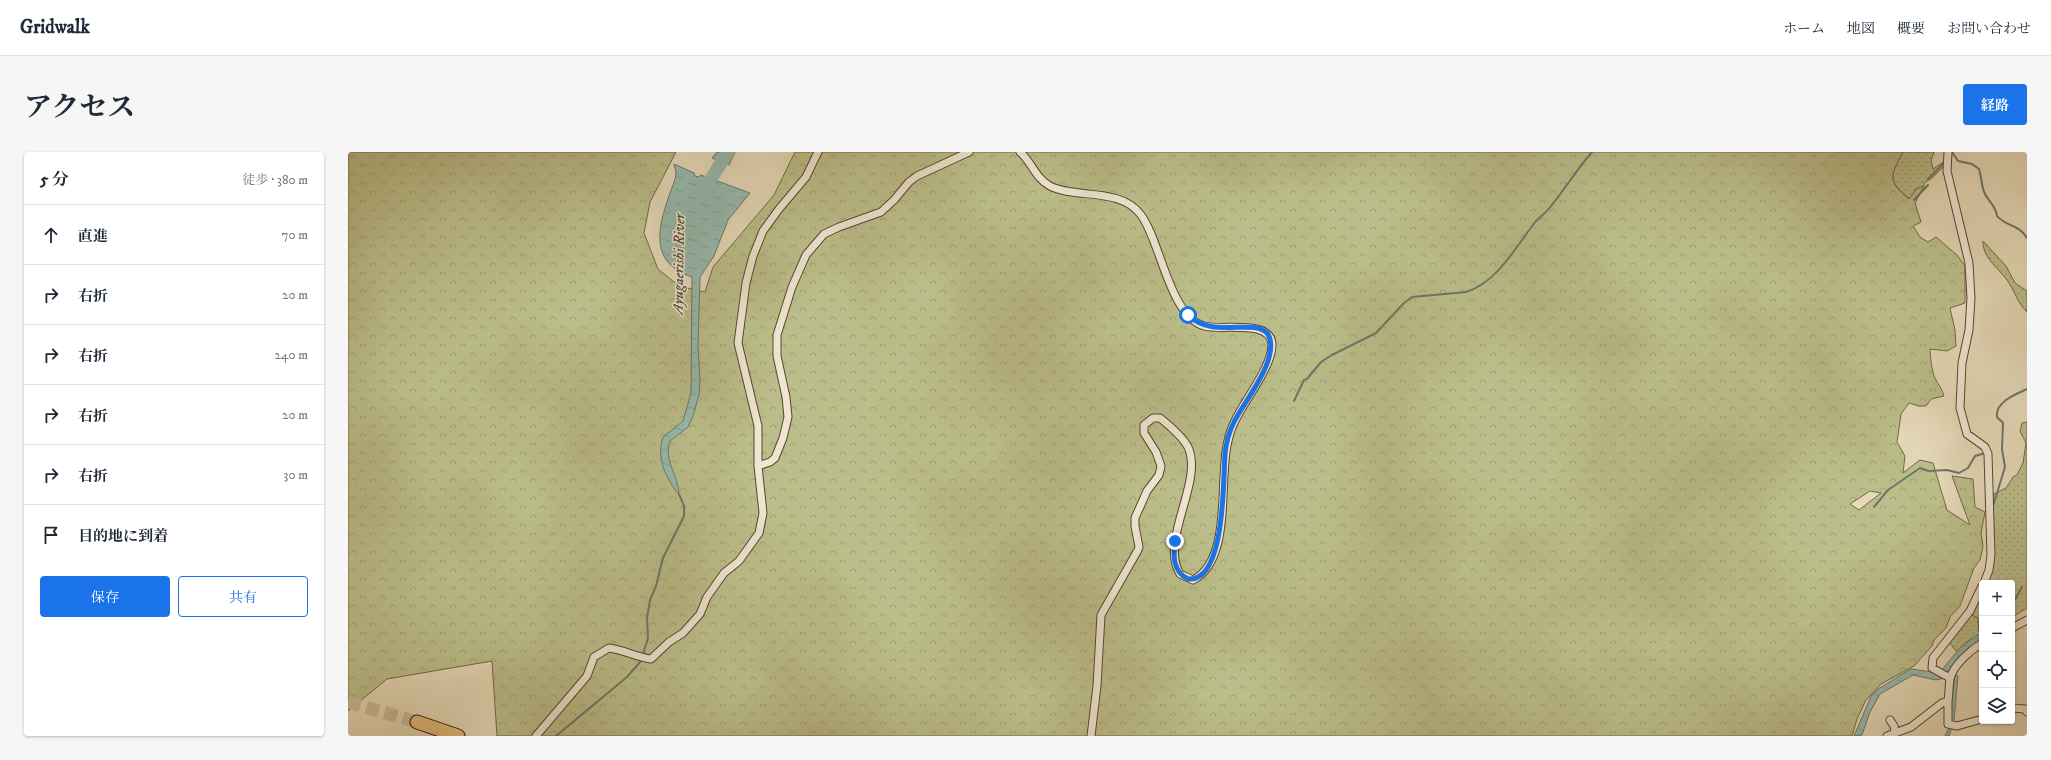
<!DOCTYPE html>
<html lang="ja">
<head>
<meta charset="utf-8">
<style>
  :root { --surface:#fff; --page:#f6f6f7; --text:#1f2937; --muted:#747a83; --line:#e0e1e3; --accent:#1a73e8 }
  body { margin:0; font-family:"IM FELL DW Pica","Noto Serif JP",serif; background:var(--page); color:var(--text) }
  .controls { position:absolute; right:12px; bottom:12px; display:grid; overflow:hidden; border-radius:4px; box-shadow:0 1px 3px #0004 }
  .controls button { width:36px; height:36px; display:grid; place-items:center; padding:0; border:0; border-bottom:1px solid var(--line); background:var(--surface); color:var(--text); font:20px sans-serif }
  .stop { position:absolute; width:12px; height:12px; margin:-9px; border:3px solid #1a73e8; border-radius:50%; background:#fff }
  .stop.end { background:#1a73e8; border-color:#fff; box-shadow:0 1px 4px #0008 }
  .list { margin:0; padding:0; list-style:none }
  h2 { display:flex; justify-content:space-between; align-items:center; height:52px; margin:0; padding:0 16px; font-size:17px }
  h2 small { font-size:13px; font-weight:400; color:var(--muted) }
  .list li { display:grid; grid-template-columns:26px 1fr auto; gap:12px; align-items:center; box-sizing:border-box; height:60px; padding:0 16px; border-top:1px solid var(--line) }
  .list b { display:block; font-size:15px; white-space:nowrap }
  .list em { font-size:13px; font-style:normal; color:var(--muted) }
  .actions { display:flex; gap:8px; padding:12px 16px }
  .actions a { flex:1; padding:9px 0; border:1px solid var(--accent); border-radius:4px; text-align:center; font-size:14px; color:var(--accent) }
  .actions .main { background:var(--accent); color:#fff }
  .icon { flex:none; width:22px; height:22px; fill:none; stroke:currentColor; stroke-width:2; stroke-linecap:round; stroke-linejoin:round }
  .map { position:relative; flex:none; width:1679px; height:584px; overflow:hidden; border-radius:4px }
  header { display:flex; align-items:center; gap:24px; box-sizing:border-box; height:56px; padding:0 20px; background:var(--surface); border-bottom:1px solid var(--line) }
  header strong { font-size:19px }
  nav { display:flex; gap:22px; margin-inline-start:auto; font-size:14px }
  .intro { display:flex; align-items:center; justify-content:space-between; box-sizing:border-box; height:96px; padding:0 24px }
  h1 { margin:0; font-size:28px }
  .button { padding:10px 18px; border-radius:4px; background:var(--accent); color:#fff; font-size:14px; font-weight:700 }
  main { display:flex; gap:24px; padding:0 24px }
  aside { flex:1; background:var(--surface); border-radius:4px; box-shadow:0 1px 3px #0004 }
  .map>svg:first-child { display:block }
</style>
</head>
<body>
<header>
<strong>Gridwalk</strong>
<nav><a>ホーム</a><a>地図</a><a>概要</a><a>お問い合わせ</a></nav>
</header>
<div class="intro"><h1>アクセス</h1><a class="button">経路</a></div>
<main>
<aside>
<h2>5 分<small>徒歩 · 380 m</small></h2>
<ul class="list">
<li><svg class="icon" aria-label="ahead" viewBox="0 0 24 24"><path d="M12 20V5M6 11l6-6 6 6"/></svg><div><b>直進</b></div><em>70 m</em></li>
<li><svg class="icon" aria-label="right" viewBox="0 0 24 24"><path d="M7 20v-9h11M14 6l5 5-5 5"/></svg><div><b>右折</b></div><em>20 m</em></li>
<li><svg class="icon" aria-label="right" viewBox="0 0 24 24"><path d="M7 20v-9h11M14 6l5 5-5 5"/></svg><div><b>右折</b></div><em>240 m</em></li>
<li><svg class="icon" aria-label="right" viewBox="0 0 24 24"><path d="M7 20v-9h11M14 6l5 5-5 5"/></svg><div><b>右折</b></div><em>20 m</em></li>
<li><svg class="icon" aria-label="right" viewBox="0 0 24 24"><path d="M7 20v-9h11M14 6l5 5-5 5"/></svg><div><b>右折</b></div><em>30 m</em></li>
<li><svg class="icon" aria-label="arrive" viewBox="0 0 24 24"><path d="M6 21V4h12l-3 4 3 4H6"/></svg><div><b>目的地に到着</b></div></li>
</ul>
<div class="actions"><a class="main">保存</a><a>共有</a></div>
</aside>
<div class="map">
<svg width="1679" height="584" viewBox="0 0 1679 584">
  <defs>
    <pattern id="grass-dots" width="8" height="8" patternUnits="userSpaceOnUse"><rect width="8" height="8" fill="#bbbe8a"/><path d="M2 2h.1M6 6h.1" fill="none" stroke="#a1a275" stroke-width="1.8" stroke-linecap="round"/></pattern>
    <pattern id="forest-crowns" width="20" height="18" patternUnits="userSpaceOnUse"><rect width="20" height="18" fill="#bbbe8a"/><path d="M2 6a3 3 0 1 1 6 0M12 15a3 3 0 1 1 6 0" fill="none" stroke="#a1a275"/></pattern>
    <pattern id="water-ripples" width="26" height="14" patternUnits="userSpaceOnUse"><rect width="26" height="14" fill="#96baaf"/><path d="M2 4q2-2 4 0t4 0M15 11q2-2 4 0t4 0" fill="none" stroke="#819f95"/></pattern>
  </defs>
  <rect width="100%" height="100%" fill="#e5d9b8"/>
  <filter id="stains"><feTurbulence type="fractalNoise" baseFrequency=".005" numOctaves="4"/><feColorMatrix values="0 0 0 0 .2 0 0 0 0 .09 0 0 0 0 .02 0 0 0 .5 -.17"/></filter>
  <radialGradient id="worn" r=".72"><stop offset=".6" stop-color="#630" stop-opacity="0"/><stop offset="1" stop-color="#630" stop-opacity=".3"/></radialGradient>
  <path fill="url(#grass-dots)" stroke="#746845" d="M1555 0H1586L1583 8 1585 17 1597 9V13L1584 26 1576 31V34L1568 37 1562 47C1539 29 1542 24 1555 0Z
    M1635 89 1658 114 1667 131 1679 139V160C1669 150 1668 142 1661 131 1653 118 1634 106 1635 89Z
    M1679 270V456L1666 464 1664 459V431H1638L1643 352 1646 342 1658 336 1665 325 1669 323 1675 311 1678 291 1672 279 1674 271Z
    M1622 462 1630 466 1631 479 1634 481 1620 489 1609 500 1600 489Z"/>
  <path fill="url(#forest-crowns)" stroke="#746845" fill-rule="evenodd" d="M0 0H328L302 50 296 81 310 117 331 134 357 140 365 115 426 43 447 0H1555C1542 24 1539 29 1561 47L1568 37 1576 34 1567 51 1573 70 1565 74 1572 85 1580 90 1588 85 1609 103 1617 114V151L1602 156 1607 178 1608 194 1599 199 1582 197C1583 208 1583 220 1589 230 1592 235 1594 237 1596 244L1583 247 1578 254H1571L1561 251 1553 262 1549 290 1557 304 1555 321 1572 308 1585 311 1599 358 1622 373 1604 324 1625 327 1627 355 1637 360 1633 381 1635 394 1632 408 1626 416 1612 454 1602 465 1598 476 1586 488 1584 494 1566 514 1533 532 1518 548 1509 567 1504 584H149L144 509 39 527 0 559ZM1522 339 1533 341 1511 358 1502 352Z
    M1634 440V480L1631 479 1630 466 1622 462Z"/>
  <path fill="url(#water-ripples)" stroke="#6c7769" d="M369 0H387L381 13 364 6Z
    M326 12 346 21 347 24 350 25 353 23 402 41 380 68 366 104 352 125 350 193 352 228 351 243 345 264 340 275 322 289C315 309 331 324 331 343 318 326 308 307 315 285L335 269 343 241 344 125C302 111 309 78 321 44 323 37 328 28 328 20 328 18 326 14 326 12Z
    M1634 481V488L1596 526 1588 528 1565 523 1532 542 1522 560 1514 583 1506 584 1523 544 1530 537 1563 517 1591 521 1613 495 1628 484Z
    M1607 523 1610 524 1606 569 1601 584H1597L1604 569 1602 565Z"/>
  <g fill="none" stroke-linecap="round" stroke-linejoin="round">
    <path stroke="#6c7769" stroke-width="2" d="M1604 0 1610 9 1624 12 1631 17C1634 26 1633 34 1637 42 1641 50 1648 54 1649 64 1657 74 1672 73 1679 86
      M1580 27 1596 11
      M1566 48 1580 33
      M946 249 956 228 959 227 973 210 984 203 1028 181 1056 151 1064 145 1118 140C1150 130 1168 94 1188 69 1193 64 1199 60 1203 54 1217 37 1229 17 1244 0
      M1645 354 1657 315 1654 297 1655 271 1649 265C1647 250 1668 242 1679 237
      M1526 355 1540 338 1572 316 1581 319 1599 318 1611 321 1620 316 1627 304 1637 301
      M1664 453 1674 435
      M208 584 279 525 293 509 300 486 299 466 302 448 308 434 315 406 336 364V354L331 342"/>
    <path stroke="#96baaf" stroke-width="13" d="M354 41 380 0"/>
    <path stroke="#c9bb9c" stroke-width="13" stroke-dasharray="13 6" stroke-linecap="butt" d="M0 550 69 570"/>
    <defs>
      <path id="street" d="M470 0 458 25 431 57 415 79 405 104 398 131 390 191 410 274V314L422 310 427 306 435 286 440 265 438 245 429 204V183L444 135 458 103 476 82 491 75 533 60 546 48 561 30 569 24 621 0
        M672 0C684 10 687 26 702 34 727 47 773 35 793 63 813 90 821 163 856 174 876 179 922 167 924 192 925 214 895 250 886 271 878 288 877 306 876 324 874 355 877 412 845 428L832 422C811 388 856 330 840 295 834 284 822 274 812 266H805L796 273V281L808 300 813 314 811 323 799 339 787 366V374L791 395 790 398 753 463 749 534 743 584
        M1600 0 1599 19 1621 111 1623 146 1621 178 1614 211 1612 256 1619 282 1637 295 1640 302 1643 403 1641 418 1636 431
        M1664 476 1679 468
        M1602 526 1584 516 1585 506 1622 459 1634 434
        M1600 549V572L1609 574 1634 567
        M1664 556 1677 557 1679 560
        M1542 568 1546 574 1547 581
        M188 584 239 524 246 505 261 496C276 498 288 505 303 507L321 490 335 481 352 462 359 445 376 421 391 409 411 381 415 361 410 314
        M1539 584 1563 575 1594 551 1600 549C1601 542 1601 534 1602 527 1605 513 1623 498 1634 491"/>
      <path id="highway" d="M69 570 110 584"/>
    </defs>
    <use href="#street" stroke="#5a442e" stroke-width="9"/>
    <use href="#highway" stroke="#2c1200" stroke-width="15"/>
    <use href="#street" stroke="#eee6d1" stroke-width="7"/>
    <use href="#highway" stroke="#e2bc7c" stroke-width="13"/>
  </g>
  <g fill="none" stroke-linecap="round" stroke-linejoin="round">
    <path stroke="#1a73e8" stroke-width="5" d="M827 389C825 404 825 420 840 427 878 431 875 325 877 302 878 291 881 280 886 270 897 248 933 206 920 182 904 165 866 188 840 163"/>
  </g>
  <g text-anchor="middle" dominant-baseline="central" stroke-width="3" stroke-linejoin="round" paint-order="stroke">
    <g font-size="15" font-style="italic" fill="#514d3d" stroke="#eee6d1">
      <text transform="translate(331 112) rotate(-89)">Ayugaerishi River</text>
    </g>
  </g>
  <rect width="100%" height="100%" filter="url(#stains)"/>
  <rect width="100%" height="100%" fill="url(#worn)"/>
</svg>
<div class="controls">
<button>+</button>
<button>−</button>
<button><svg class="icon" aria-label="locate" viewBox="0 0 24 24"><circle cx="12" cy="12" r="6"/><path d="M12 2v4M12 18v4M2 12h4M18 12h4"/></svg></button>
<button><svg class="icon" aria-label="layers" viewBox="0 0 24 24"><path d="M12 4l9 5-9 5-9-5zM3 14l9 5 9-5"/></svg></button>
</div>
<div class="stop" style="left:840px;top:163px"></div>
<div class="stop end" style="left:827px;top:389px"></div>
</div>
</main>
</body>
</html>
